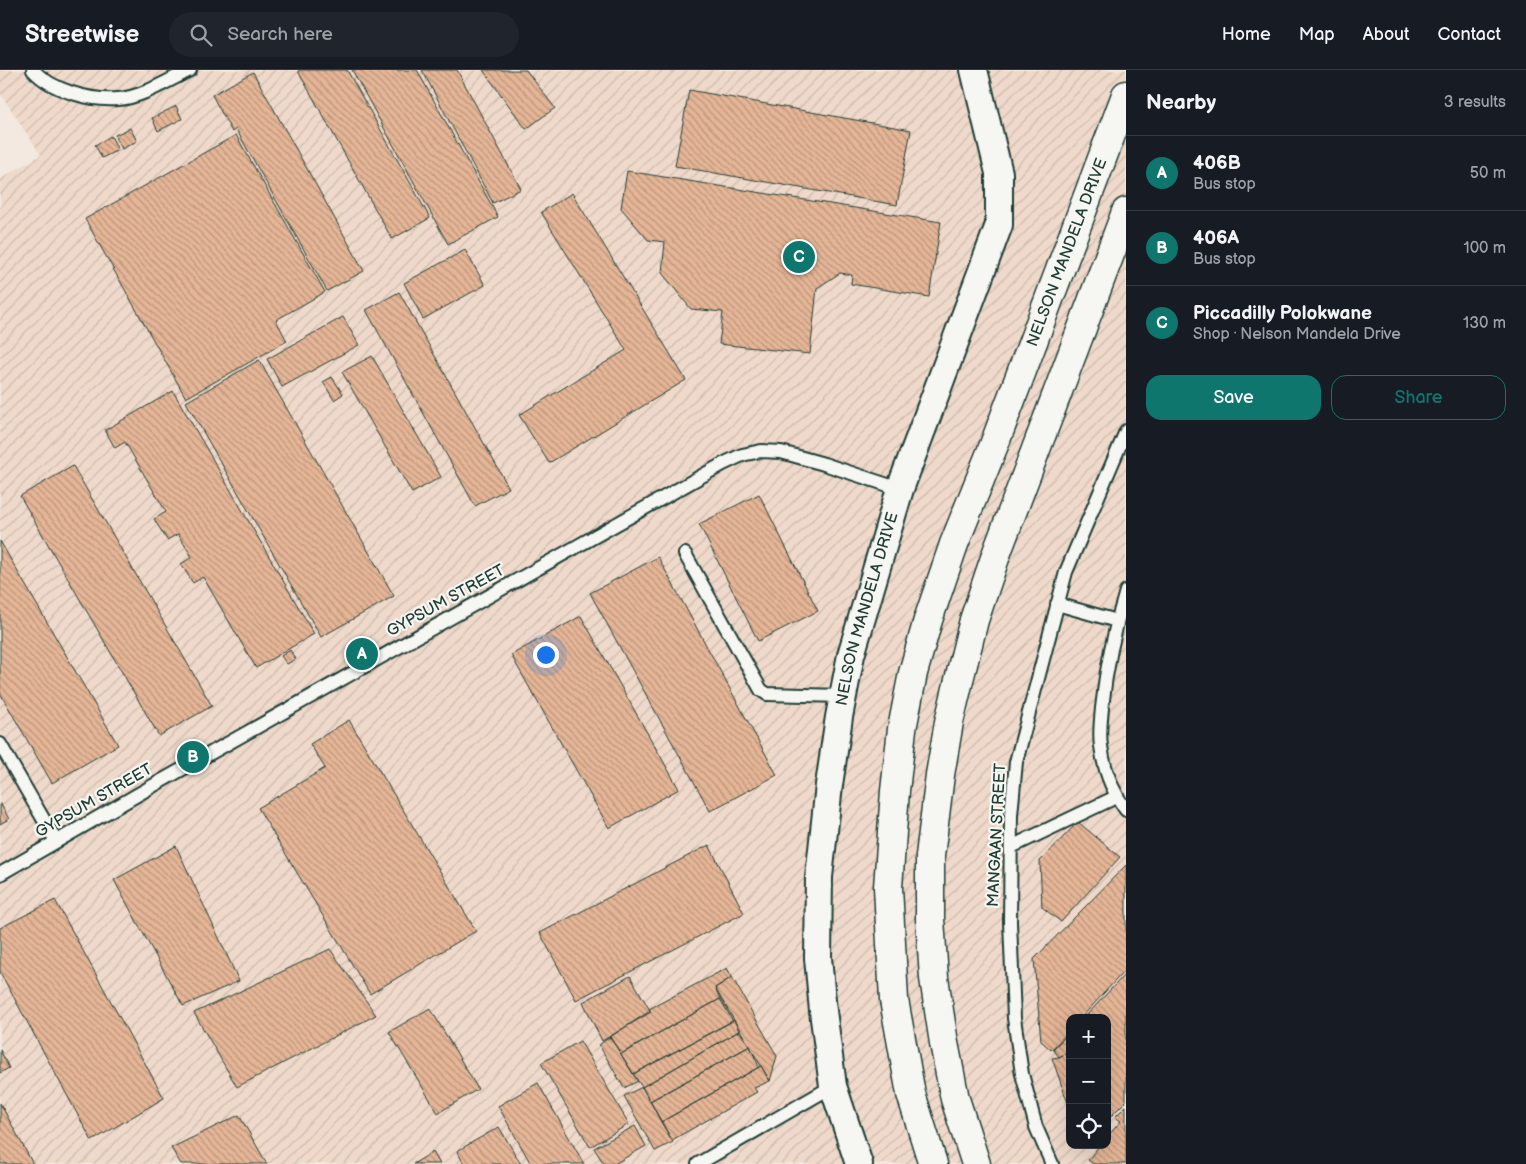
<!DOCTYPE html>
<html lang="en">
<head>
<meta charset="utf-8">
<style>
  :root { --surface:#171b24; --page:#20242c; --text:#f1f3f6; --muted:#9ea1a6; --line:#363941; --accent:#0f766e }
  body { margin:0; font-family:"Balsamiq Sans",sans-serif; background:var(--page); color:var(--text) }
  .controls { position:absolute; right:15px; bottom:15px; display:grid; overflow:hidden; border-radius:10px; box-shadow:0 5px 20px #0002 }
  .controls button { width:45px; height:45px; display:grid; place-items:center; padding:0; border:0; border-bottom:1px solid var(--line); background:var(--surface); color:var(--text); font:25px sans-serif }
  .you { position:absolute; left:545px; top:584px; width:18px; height:18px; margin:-12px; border:4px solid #fff; border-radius:50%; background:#1a73e8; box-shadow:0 0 0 8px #1a73e833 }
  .badge { display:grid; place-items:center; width:32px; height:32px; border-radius:50%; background:var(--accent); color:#fff; font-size:16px; font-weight:700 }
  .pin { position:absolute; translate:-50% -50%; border:2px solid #fff; box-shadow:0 1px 5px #0006 }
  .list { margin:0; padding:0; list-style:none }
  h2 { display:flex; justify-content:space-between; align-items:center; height:65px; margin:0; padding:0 20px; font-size:21px }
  h2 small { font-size:16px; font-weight:400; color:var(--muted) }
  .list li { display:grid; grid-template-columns:32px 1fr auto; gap:15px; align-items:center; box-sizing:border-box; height:75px; padding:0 20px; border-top:1px solid var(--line) }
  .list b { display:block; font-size:19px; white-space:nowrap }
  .list p { margin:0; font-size:16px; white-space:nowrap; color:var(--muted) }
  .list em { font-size:16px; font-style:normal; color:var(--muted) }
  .actions { display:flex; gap:10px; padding:15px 20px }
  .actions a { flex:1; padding:11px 0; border:1px solid var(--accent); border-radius:15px; text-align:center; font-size:18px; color:var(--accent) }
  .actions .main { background:var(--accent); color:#fff }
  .icon { flex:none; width:28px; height:28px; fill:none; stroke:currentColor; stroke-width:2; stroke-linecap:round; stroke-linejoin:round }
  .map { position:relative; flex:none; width:1126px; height:1094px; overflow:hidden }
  header { display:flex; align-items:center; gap:30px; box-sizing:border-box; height:70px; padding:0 25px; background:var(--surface); border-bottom:1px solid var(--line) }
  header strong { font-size:24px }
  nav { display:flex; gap:28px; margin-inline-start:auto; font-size:18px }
  .search { width:350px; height:45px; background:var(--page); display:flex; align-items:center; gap:12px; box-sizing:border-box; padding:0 18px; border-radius:28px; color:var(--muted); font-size:19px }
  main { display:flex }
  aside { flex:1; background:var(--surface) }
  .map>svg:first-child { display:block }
</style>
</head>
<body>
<header>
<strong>Streetwise</strong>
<div class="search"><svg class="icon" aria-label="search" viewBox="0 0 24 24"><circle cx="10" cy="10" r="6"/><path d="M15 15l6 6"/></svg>Search here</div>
<nav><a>Home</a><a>Map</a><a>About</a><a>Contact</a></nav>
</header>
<main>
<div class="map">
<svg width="1126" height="1094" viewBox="0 0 1126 1094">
  <defs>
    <pattern id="industrial-furrows" width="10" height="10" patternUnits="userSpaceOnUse" patternTransform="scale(1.25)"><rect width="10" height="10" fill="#efd9ca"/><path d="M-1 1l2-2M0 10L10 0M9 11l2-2" fill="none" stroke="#ccbbae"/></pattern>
    <pattern id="building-back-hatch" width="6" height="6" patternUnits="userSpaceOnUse" patternTransform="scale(1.25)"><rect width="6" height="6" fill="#e5b596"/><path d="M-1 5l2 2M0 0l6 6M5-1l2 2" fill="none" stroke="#b9947b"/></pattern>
  </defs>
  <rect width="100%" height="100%" fill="#f3e9e0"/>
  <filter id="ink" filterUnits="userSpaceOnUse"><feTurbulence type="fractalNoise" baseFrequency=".02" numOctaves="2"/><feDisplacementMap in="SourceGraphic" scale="10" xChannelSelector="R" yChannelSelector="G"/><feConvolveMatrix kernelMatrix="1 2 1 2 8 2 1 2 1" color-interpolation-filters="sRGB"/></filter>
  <g filter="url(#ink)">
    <path fill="url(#industrial-furrows)" fill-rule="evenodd" d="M0 0H1126V1094H0V109L41 85 0 23ZM1070 948H1107V1075H1070Z"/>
    <path fill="url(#building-back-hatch)" stroke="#1f3d34" d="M300 0H347L430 148 392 169 298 1Z
      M352 0H417L498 147 448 174Z
      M422 0H457L521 119 493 133Z
      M483 0H526L555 38 526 59Z
      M253 2 364 201 327 221 236 59 232 62 212 25Z
      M689 20 911 60 897 135 675 96Z
      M176 36 182 49 158 61 152 48Z
      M130 58 137 71 122 79 115 65Z
      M236 65 325 222 276 250 287 271 186 328 85 149Z
      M111 66 118 80 102 88 95 75Z
      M627 101 941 152 929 227 851 214 852 205 840 203 817 218 810 284 719 274 723 242 691 239 662 203 665 172 648 170 621 138Z
      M572 123 686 310 549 393 519 345 626 280 541 142Z
      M465 180 485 215 423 249 404 213Z
      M399 222 509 418 475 436 366 240Z
      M343 247 359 275 282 317 267 289Z
      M372 286 441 407 412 423 342 302Z
      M259 290 394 526 321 567 186 332Z
      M332 307 343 324 334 330 323 312Z
      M173 321 314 564 256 598 203 507 193 513 181 494 192 487 178 464 167 470 154 449 166 442 125 372 115 378 105 360Z
      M73 396 212 636 159 666 20 426Z
      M759 424 818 541 758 571 699 454Z
      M0 471 118 675 52 713 0 623Z
      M658 487 777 705 710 741 590 523Z
      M581 546 679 719 609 758 511 585Z
      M290 580 296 589 287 594 281 586Z
      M349 650 476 861 370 924 258 738 325 698 310 674Z
      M0 733 9 749 0 754Z
      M1078 752 1120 787 1061 852 1042 837 1040 791Z
      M709 775 744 843 576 930 540 863Z
      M176 776 239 911 183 936 114 810Z
      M1126 795V899L1081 948H1070V960L1051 980 1041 971 1034 889Z
      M55 830 164 1028 92 1071 0 902V858Z
      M330 879 376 945 237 1017 194 943Z
      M727 898 732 907 715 918 720 929 621 984 610 967 650 941 649 939Z
      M1126 903V1031L1107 1050V948H1084Z
      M630 906 651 942 602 971 583 932Z
      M732 907 777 986 770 1011 715 918Z
      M720 929 733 951 633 1004 621 984Z
      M430 938 478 1019 438 1043 389 962Z
      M734 950 739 961 642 1017 633 1004Z
      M739 961 750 976 650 1031 642 1017Z
      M1070 962V982L1059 987 1053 979Z
      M610 967 638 1011 624 1018 599 975Z
      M580 971 629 1054 590 1077 541 993Z
      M750 976 759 997 661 1052 650 1031Z
      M0 980 9 998 0 1003Z
      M1070 981V1039L1052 988 1059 987Z
      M761 996 770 1011 754 1018 757 1022 672 1070 661 1052Z
      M538 1013 584 1094H531L498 1036Z
      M642 1017 673 1072 655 1081 624 1026Z
      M0 1033 33 1094H0Z
      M1126 1036V1094H1093L1088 1090 1100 1075H1107V1067L1121 1051 1115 1047Z
      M239 1045 267 1094H181L171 1078Z
      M635 1056 646 1076 614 1094H604L594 1078Z
      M499 1057 521 1094H464L457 1081Z
      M433 1082 440 1094H413Z"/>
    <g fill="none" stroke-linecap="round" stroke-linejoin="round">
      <defs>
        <path id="lane" d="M33 0C52 21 91 31 118 29 141 28 169 10 190 0
          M685 484 761 620 767 624 842 626
          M1126 521C1114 560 1106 598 1102 638 1101 650 1099 664 1101 676 1104 700 1112 721 1126 740
          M1057 534 1117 551
          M0 674 56 771
          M1011 777 1116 727
          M0 804 163 710 723 394 742 385 761 381 781 382 824 394 900 419
          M698 1094 833 1016
          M1052 1094 1036 1057 1022 1004 1014 948 1010 852 1011 745 1016 692 1066 502 1126 361"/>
        <g id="street">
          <path id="s1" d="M859 1094 833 1016 823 941 818 888 819 807 829 715 839 647 851 585 900 419 999 155V103L974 0"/>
        </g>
        <g id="secondary">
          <path id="s2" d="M933 1094 911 1024 894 930 888 817 895 721 902 659 913 603 928 550 954 474 994 375 1126 25"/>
          <path d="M976 1094 955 1029 944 973 934 908 930 849V786L940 705 949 652 960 606 974 550 997 482 1126 142"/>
        </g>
      </defs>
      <use href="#lane" stroke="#1f3d34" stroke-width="16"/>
      <use href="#street" stroke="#1f3d34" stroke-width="30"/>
      <use href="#secondary" stroke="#1f3d34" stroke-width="31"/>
      <use href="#lane" stroke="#f6f6f2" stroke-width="12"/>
      <use href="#street" stroke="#f6f6f2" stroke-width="26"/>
      <use href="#secondary" stroke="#f6f6f2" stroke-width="28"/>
    </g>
  </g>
  <g text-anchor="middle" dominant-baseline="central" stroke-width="4.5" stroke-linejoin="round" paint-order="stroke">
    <g font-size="16" fill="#1f3d34" stroke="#f6f6f2">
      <text stroke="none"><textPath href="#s2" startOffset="946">NELSON MANDELA DRIVE</textPath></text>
      <text transform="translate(446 531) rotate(-29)">GYPSUM STREET</text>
      <text stroke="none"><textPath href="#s1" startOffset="565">NELSON MANDELA DRIVE</textPath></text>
      <text transform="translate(94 731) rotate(-30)">GYPSUM STREET</text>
      <text transform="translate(997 765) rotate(-87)">MANGAAN STREET</text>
    </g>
  </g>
</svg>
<div class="controls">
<button>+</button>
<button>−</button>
<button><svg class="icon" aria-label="locate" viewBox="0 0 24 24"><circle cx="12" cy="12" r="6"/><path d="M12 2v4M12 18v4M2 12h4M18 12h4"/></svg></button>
</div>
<div class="you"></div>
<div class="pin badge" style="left:362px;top:584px">A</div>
<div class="pin badge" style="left:193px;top:687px">B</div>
<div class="pin badge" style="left:799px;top:187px">C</div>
</div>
<aside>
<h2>Nearby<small>3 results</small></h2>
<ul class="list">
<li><span class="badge">A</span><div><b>406B</b><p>Bus stop</p></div><em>50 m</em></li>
<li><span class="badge">B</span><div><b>406A</b><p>Bus stop</p></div><em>100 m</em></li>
<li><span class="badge">C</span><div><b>Piccadilly Polokwane</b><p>Shop · Nelson Mandela Drive</p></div><em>130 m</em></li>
</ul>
<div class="actions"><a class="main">Save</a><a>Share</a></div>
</aside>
</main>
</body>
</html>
